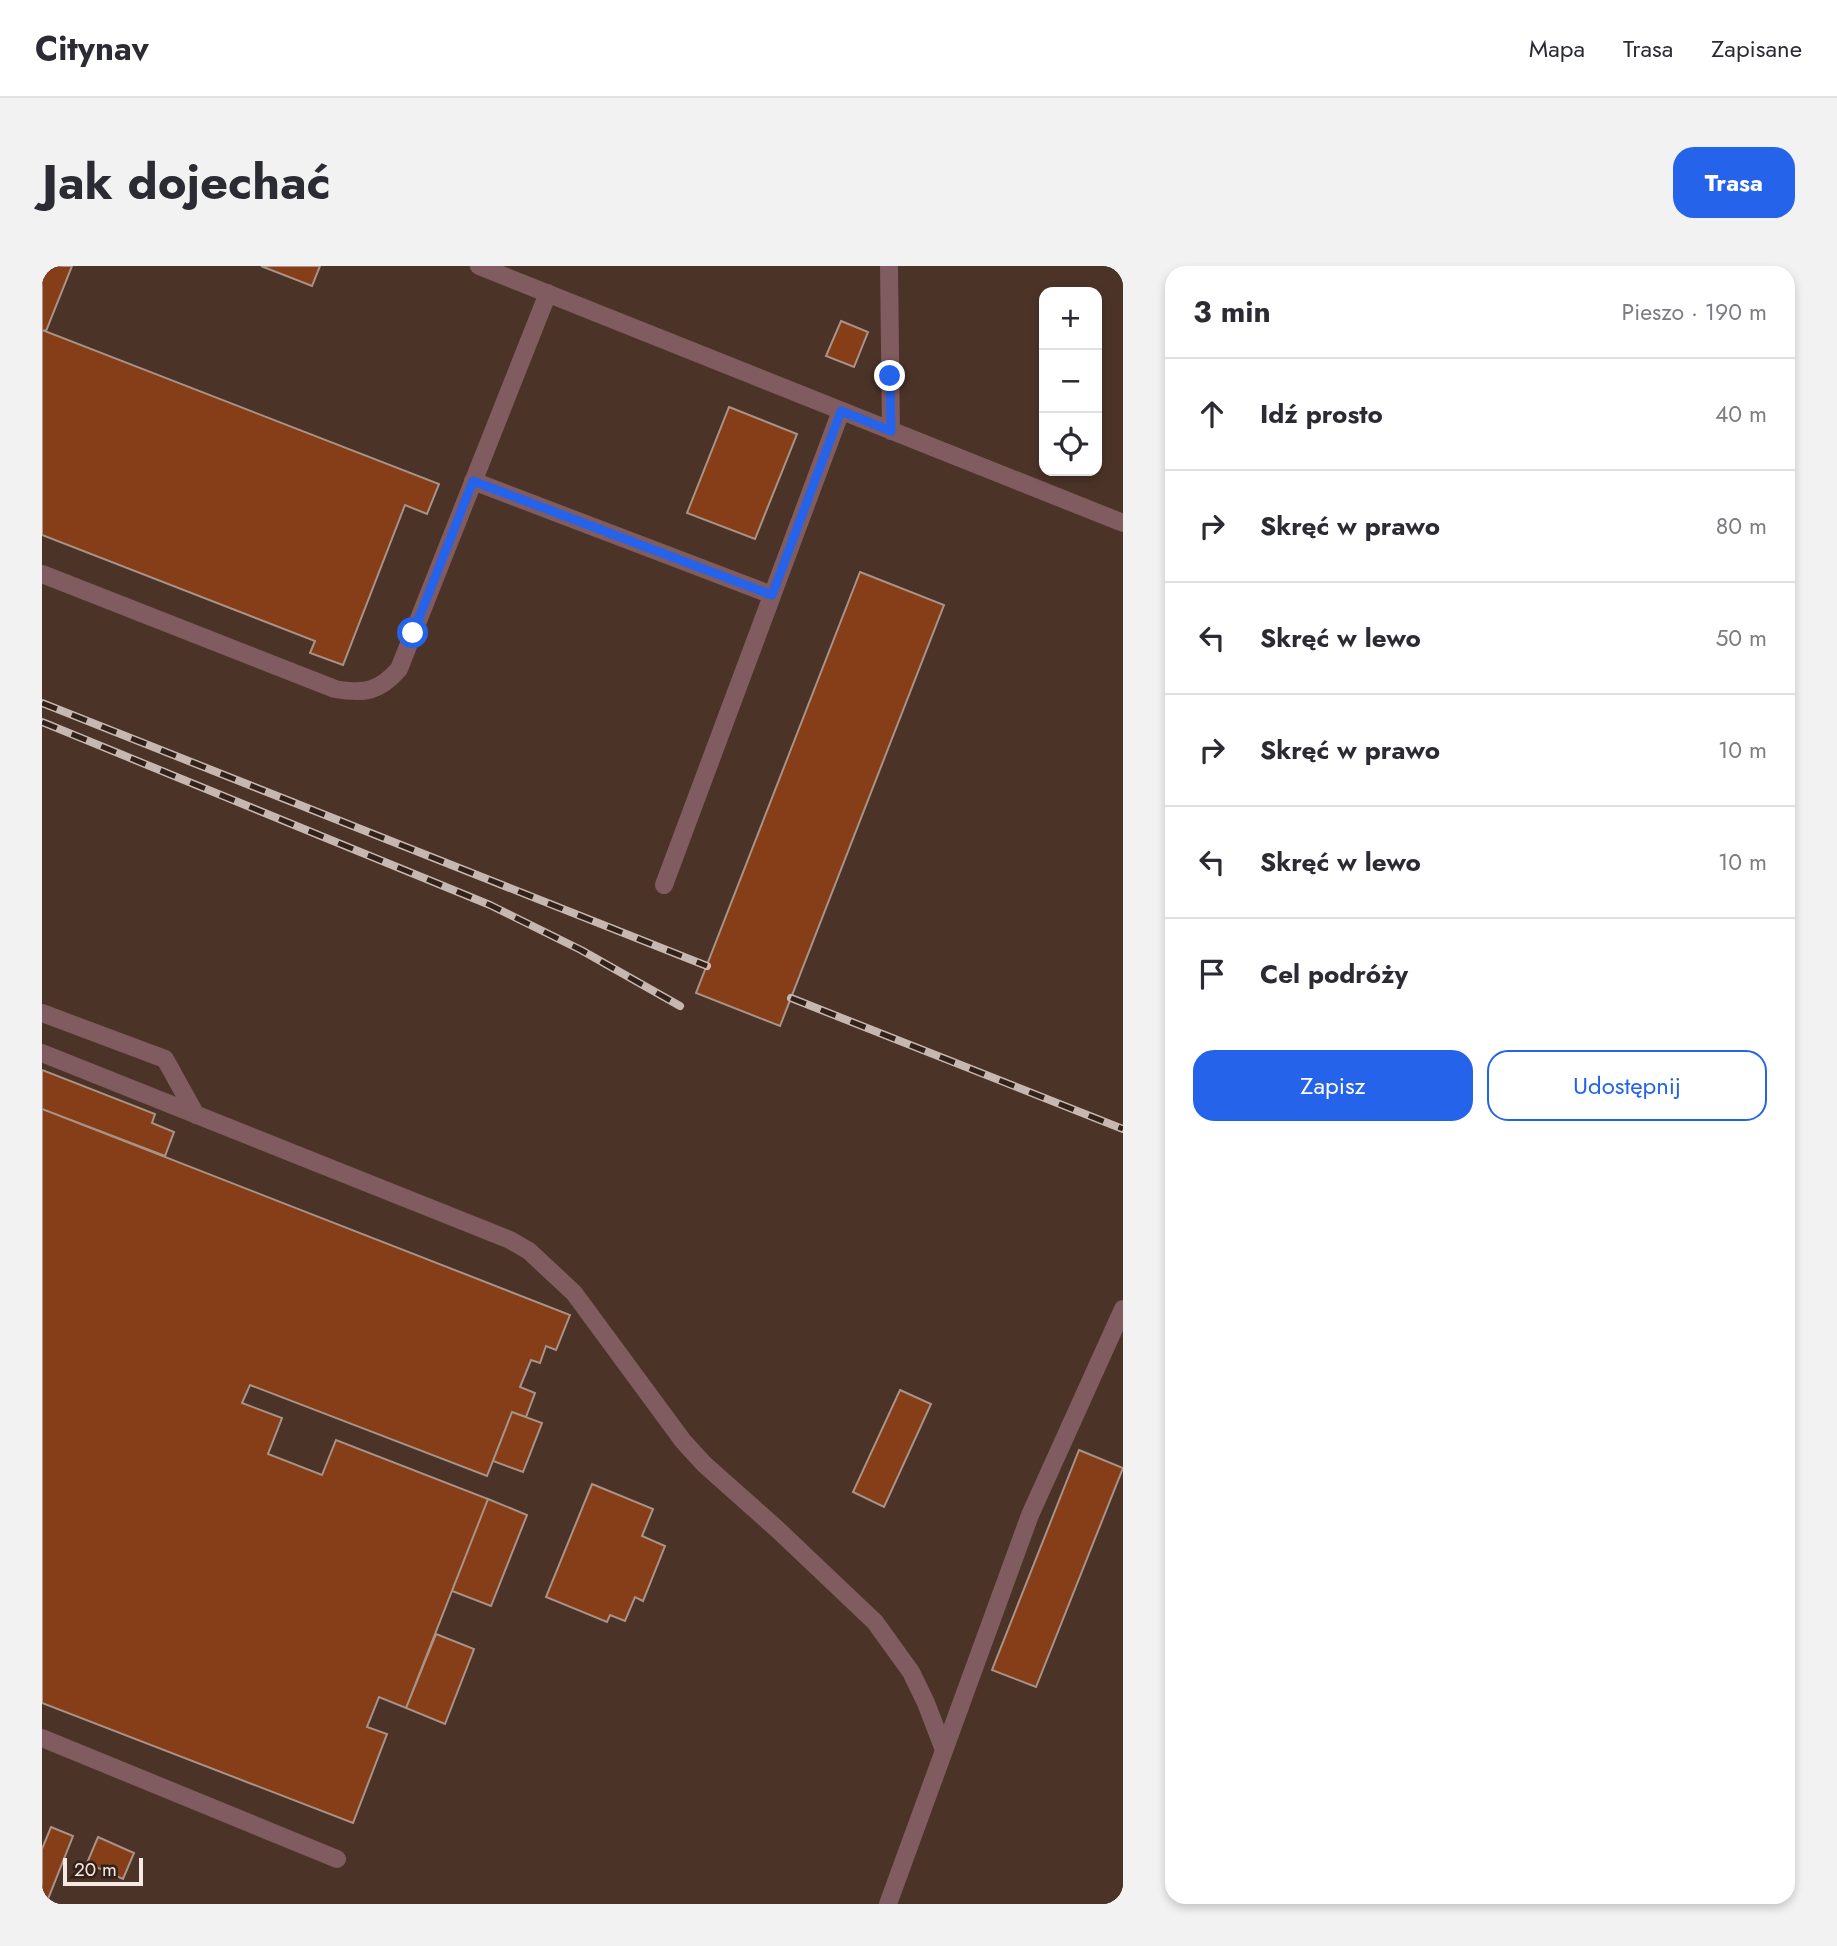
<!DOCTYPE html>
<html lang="pl">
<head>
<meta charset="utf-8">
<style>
  :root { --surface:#fff; --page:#f2f2f3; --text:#2b2b33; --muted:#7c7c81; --line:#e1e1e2; --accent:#2563eb }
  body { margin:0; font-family:Jost,sans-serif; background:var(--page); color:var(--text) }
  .controls { position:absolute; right:21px; top:21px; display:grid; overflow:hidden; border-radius:14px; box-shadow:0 4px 10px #0003 }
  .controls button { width:63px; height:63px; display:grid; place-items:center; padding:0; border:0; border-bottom:2px solid var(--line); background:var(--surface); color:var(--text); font:35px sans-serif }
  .scale { position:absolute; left:21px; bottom:18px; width:80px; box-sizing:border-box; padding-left:7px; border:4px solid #f5e9e3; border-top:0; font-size:19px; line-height:24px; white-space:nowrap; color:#f5e9e3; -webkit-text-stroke:5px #322118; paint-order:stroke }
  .stop { position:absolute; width:21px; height:21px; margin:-16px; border:5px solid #2563eb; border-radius:50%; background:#fff }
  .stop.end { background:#2563eb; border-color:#fff; box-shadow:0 2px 7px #0008 }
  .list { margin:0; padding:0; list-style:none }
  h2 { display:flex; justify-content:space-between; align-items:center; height:91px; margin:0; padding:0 28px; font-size:30px }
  h2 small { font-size:23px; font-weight:400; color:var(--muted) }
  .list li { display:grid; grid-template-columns:46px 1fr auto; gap:21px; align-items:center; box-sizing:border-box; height:112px; padding:0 28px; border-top:2px solid var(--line) }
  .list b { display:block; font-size:26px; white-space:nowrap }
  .list em { font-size:23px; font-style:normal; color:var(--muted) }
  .actions { display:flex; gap:14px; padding:21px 28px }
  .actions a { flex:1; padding:16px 0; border:2px solid var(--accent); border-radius:21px; text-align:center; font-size:24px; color:var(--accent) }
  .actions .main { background:var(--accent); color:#fff }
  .icon { flex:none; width:38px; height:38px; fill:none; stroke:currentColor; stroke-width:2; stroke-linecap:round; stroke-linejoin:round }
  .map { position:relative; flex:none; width:1081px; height:1638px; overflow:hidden; border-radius:21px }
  header { display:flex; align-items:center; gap:42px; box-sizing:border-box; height:98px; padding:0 35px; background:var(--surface); border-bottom:2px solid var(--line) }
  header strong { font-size:33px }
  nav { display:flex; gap:38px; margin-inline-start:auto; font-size:24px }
  .intro { display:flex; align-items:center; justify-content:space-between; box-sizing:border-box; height:168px; padding:0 42px }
  h1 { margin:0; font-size:49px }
  .button { padding:18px 32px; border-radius:21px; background:var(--accent); color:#fff; font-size:24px; font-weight:700 }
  main { display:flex; gap:42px; padding:0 42px }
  aside { flex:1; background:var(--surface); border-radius:21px; box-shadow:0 4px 10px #0003 }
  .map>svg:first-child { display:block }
</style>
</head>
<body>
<header>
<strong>Citynav</strong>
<nav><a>Mapa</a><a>Trasa</a><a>Zapisane</a></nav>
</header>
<div class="intro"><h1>Jak dojechać</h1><a class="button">Trasa</a></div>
<main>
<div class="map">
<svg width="1081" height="1638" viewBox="0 0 1081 1638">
  <rect width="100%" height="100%" fill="#3d2a22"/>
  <path fill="#4b3328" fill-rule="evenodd" d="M0 0H1081V1638H0ZM1002 26H1055V205H1002Z"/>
  <path fill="#853e17" stroke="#a99288" stroke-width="2" d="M0 0H30L4 65 0 64Z
    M219 0H278L270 20Z
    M799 55 826 66 812 101 784 90Z
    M0 64 397 218 385 248 363 239 301 399 268 387 273 375 0 269Z
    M687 141 755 168 713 273 645 247Z
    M818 306 902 339 738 760 654 727Z
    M0 804 113 848 110 857 132 866 123 890 0 843Z
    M0 843 528 1049 514 1084 504 1080 498 1097 489 1094 478 1121 493 1127 484 1151 470 1146 445 1210 208 1119 200 1137 240 1152 226 1188 280 1209 294 1174 446 1233 364 1442 337 1431 325 1461 345 1468 311 1557 0 1437Z
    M858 1124 889 1138 842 1241 811 1226Z
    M470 1146 500 1157 481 1206 451 1195Z
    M1037 1184 1081 1202 994 1421 950 1404Z
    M550 1218 611 1243 600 1270 623 1280 601 1335 593 1331 583 1355 568 1349 565 1356 504 1331Z
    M446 1233 485 1249 449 1340 410 1325Z
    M394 1368 432 1383 403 1458 364 1442Z
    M9 1561 31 1570 4 1638H0V1583Z
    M56 1571 92 1587 81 1613 45 1597Z"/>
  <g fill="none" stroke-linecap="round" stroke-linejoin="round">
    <path stroke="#805b5f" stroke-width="18" d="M437 0 1081 257
      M847 0 849 165
      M431 215 730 329
      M0 308 293 423C322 428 337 426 357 403L506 27
      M622 619 799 145
      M0 747 123 793 154 849
      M0 787 468 974 487 985 532 1027 641 1175 662 1198 735 1263 833 1356 869 1406 884 1437 902 1484
      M0 1472 295 1593
      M846 1638 988 1249 1081 1043"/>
    <defs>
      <path id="rail" d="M0 437 665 700
        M0 456 448 639 539 684 638 740
        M749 732 1081 863"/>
    </defs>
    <use href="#rail" stroke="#c6b8b1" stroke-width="8"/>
    <use href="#rail" stroke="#322118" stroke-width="5" stroke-dasharray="16" stroke-linecap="butt"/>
  </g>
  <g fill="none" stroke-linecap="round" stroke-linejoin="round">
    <path stroke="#2563eb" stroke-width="9" d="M371 367 431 215 730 329 799 145 849 165 848 110"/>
  </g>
</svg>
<div class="controls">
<button>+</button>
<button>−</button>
<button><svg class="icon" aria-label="locate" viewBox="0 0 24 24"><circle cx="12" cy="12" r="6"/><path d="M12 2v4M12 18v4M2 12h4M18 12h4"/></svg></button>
</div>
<div class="scale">20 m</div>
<div class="stop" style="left:371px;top:367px"></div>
<div class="stop end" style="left:848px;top:110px"></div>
</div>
<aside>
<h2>3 min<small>Pieszo · 190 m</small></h2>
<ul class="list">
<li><svg class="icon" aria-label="ahead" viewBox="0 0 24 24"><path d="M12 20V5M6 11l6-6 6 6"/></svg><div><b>Idź prosto</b></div><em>40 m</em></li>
<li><svg class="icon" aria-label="right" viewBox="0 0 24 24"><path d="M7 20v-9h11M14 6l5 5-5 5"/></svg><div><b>Skręć w prawo</b></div><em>80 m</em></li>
<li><svg class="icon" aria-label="left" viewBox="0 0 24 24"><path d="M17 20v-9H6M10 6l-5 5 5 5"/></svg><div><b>Skręć w lewo</b></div><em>50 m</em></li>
<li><svg class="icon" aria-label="right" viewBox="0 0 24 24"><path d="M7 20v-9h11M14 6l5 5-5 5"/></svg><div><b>Skręć w prawo</b></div><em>10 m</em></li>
<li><svg class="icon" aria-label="left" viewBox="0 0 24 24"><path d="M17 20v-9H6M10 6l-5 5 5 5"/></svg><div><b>Skręć w lewo</b></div><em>10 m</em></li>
<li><svg class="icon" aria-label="arrive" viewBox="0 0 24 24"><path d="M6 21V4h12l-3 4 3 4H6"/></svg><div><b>Cel podróży</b></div></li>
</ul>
<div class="actions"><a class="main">Zapisz</a><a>Udostępnij</a></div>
</aside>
</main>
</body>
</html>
